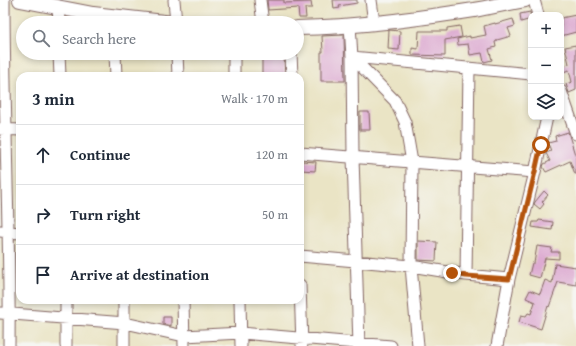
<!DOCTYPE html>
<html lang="en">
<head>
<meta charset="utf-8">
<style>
  :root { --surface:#fff; --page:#f6f6f7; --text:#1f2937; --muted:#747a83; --line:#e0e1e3 }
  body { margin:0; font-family:"Gentium Book Plus",serif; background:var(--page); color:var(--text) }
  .controls { position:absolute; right:12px; top:12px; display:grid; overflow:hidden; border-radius:8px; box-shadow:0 2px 6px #0003 }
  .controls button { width:36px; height:36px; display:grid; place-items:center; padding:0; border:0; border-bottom:1px solid var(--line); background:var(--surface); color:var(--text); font:20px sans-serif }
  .stop { position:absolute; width:12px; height:12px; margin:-9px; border:3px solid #b45309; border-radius:50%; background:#fff }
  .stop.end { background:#b45309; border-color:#fff; box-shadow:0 1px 4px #0008 }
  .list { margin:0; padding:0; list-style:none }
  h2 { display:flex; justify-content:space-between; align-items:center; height:52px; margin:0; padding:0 16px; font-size:17px }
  h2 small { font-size:13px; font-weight:400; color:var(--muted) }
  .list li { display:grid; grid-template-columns:26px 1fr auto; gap:12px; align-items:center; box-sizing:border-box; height:60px; padding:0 16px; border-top:1px solid var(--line) }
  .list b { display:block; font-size:15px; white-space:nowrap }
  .list em { font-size:13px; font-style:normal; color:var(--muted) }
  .icon { flex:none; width:22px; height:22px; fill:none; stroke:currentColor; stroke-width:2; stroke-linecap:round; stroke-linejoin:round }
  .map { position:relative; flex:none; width:576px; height:346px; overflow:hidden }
  .search { position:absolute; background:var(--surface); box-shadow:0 2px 6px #0003; left:16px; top:16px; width:288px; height:44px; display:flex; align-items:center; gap:10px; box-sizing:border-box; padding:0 14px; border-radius:22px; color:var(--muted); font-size:15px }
  .panel { position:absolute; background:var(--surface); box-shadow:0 2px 6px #0003; left:16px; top:72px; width:288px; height:232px; border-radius:12px }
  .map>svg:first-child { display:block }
</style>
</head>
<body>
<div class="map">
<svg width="576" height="346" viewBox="0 0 576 346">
  <rect width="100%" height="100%" fill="#f6f6f2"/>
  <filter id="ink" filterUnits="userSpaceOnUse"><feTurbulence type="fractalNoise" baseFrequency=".025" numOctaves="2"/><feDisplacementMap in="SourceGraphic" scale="8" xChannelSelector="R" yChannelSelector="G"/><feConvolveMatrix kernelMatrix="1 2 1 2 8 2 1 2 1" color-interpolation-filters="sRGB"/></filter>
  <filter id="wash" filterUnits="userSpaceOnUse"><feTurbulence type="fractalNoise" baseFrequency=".012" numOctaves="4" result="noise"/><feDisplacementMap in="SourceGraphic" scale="16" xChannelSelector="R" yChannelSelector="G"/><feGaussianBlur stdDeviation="0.9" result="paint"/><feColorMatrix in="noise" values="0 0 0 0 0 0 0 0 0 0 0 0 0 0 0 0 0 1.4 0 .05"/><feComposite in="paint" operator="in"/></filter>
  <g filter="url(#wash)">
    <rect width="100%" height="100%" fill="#eae4c5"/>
    <g id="blocks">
      <path fill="#ddabd1" d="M267 0H284V3L311 2 312 8H305L306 18H299L298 8 268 10Z
        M333 0H357V3L339 6 340 8 334 9Z
        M530 12 531 19 521 22 520 14Z
        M576 15V32L561 36V18Z
        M513 19 515 26 508 28 511 36 497 40V41L495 42 496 47 489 49 492 60 484 62 482 53 470 55 468 44 458 45 457 39 470 36V38L486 35 484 26 495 23V24Z
        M460 26 462 37 445 40V56L412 55V48L418 49 419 31H447V28Z
        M389 30 400 31 399 50 388 49Z
        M344 35 345 81H321V52H323L322 36Z
        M576 45V90L569 93 566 84 572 82 569 70 563 72 561 66 569 64 565 47Z
        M262 57H284L285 76H262Z
        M360 112H369L370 130H360Z
        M568 132 576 158V174H575L570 161 546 172 543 167 544 164 550 161 546 153 551 151 548 143 556 141 555 136Z
        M302 161 316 162 315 171 301 170Z
        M544 191 548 195 542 202 544 204 540 209 534 204 535 202Z
        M539 220 553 222 552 230 532 227 533 222H538Z
        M418 241 437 242 436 261 418 260Z
        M537 246 552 248 551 252H559V259L545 258 540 278 529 275 532 263H534Z
        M555 264 576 267V285L558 282 549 307 548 306 541 329 519 322 521 315 526 316 528 313 531 314 535 302 526 298 530 290 540 294 545 280 552 283Z
        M163 317H171V326L163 324Z"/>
    </g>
  </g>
  <g filter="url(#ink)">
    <use href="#blocks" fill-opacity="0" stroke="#826461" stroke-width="1"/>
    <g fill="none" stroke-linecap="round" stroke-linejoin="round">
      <defs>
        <path id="minor" d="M4 0C4 43 5 87 6 131 7 202 10 274 9 346
          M174 0 176 23
          M260 0 263 23
          M371 0 374 23
          M534 0 538 15
          M58 7 59 23
          M350 25 352 57 353 157 359 346
          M59 53 60 76
          M115 53 116 76
          M177 53 178 76
          M234 53V76
          M291 53 292 76
          M352 57 395 101 405 122 412 162 411 266 418 346
          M352 57 531 74
          M561 91 576 134
          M0 129 20 130
          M300 153 535 172
          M0 231 20 233
          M300 256 411 266 466 275 509 279
          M466 275 469 68
          M300 285 302 345
          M124 300V346
          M183 300 184 346
          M240 300 241 346
          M0 313 125 323 184 336 241 333 391 346
          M66 346V300
          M497 346 509 279 535 172 547 117"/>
        <path id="major" d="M20 0 93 14 173 23
          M297 28C356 27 415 19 474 10 491 7 508 3 525 0"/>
      </defs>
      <use href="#minor" stroke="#826461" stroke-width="13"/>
      <use href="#major" stroke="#826461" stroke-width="16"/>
      <use href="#minor" stroke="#fff" stroke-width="11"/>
      <use href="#major" stroke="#fff" stroke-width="14"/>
    </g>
  </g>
  <g fill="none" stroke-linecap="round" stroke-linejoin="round" filter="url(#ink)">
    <path stroke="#b45309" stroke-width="5" d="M452 273 466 276 509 279 535 172 541 145"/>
  </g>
</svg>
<div class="controls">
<button>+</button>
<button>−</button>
<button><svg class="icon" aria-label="layers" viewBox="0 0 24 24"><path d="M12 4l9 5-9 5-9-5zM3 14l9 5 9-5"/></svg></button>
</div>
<div class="stop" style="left:541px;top:145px"></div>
<div class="stop end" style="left:452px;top:273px"></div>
<div class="search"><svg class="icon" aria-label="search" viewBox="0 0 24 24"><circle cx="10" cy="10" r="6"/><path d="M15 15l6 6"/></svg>Search here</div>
<section class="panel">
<h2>3 min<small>Walk · 170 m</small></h2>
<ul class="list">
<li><svg class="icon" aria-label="ahead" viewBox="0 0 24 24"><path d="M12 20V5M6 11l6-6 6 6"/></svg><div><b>Continue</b></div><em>120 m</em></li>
<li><svg class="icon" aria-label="right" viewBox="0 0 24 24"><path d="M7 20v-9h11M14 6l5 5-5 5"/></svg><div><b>Turn right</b></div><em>50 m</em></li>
<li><svg class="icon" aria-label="arrive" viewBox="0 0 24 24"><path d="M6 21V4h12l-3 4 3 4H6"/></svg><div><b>Arrive at destination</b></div></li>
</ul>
</section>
</div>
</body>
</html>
